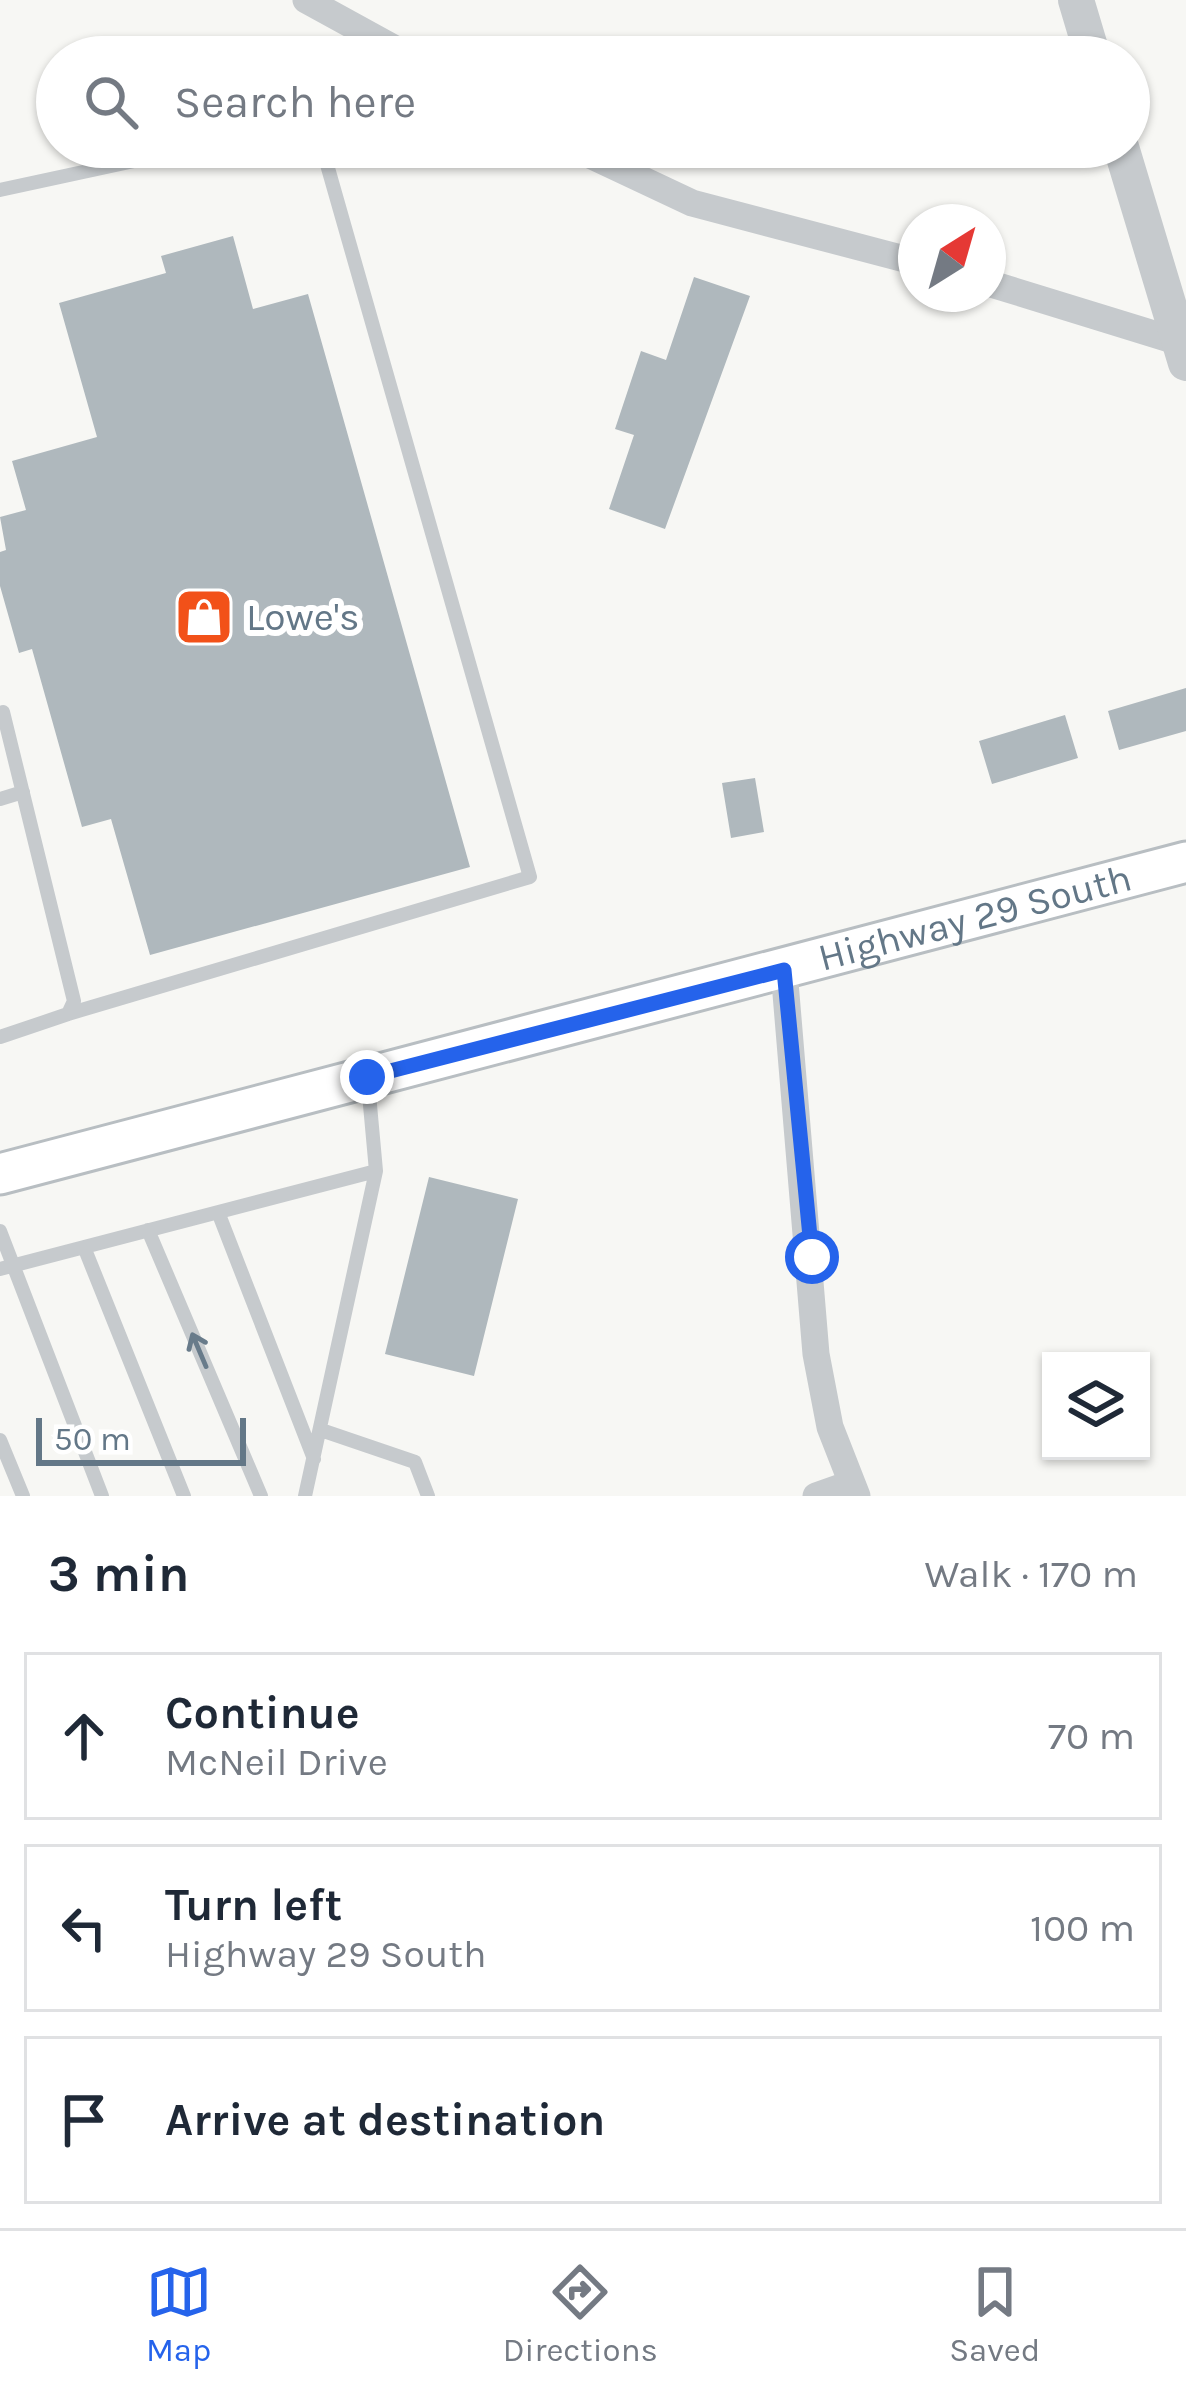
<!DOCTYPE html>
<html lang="en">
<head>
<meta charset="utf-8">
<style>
  :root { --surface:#fff; --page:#f2f2f3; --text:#1f2937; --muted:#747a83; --line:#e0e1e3; --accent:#2563eb }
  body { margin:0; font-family:Karla,sans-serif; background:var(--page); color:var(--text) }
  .controls { position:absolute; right:36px; bottom:36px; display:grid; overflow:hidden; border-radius:0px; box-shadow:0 3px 9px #0004 }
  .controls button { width:108px; height:108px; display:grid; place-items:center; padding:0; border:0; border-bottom:3px solid var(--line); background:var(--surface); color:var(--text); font:60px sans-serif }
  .compass { position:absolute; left:898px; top:204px; width:108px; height:108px; border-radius:50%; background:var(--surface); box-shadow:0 3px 9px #0004; rotate:37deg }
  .scale { position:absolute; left:36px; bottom:30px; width:210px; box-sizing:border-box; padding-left:12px; border:6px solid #637787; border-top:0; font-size:33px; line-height:42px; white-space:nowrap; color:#637787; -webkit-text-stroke:9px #fff; paint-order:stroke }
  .stop { position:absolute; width:36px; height:36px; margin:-27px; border:9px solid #2563eb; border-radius:50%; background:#fff }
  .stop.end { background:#2563eb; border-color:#fff; box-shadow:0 3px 12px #0008 }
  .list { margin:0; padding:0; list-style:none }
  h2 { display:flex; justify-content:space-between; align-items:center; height:156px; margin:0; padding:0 48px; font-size:51px }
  h2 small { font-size:39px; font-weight:400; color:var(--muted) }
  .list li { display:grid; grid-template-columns:78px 1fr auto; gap:36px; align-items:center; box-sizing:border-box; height:168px; margin:0 24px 24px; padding:0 24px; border:3px solid var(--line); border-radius:0px }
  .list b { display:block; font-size:45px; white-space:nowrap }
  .list p { margin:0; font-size:39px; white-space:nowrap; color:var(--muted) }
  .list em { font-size:39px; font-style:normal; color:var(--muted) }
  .icon { flex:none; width:66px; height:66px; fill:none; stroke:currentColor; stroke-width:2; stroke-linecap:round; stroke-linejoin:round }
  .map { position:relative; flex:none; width:1186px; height:1496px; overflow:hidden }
  .search { position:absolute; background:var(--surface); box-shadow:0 3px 9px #0004; left:36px; right:36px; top:36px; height:132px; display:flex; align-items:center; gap:30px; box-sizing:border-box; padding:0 42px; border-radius:66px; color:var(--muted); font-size:45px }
  .sheet { height:732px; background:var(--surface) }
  nav { display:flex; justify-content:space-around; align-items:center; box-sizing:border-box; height:168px; border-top:3px solid var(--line); background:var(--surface); font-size:33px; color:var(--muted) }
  nav a { display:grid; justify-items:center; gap:6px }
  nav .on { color:var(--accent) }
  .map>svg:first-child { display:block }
</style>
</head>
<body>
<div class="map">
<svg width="1186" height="1496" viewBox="0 0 1186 1496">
  <rect width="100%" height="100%" fill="#f7f7f4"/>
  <path fill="#afb8bd" d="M233 236 253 309 308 294 470 867 150 955 111 819 82 827 32 649 19 653 0 586V552L6 550 0 517 26 510 12 461 97 437 59 303 166 273 161 256Z
    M694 277 750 296 665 529 609 509 634 435 615 429 641 351 666 360Z
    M1186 688V731L1119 750 1108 711Z
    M1065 715 1078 758 992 784 979 741Z
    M755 778 764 832 731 838 722 783Z
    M429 1177 518 1199 474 1376 385 1354Z"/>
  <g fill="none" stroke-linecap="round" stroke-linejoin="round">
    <defs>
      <g id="secondary">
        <path id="s1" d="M0 1174 1186 862"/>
      </g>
    </defs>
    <use href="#secondary" stroke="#b8bec2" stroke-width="45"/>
    <path stroke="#c6cacd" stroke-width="14" d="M0 190 199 147
      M0 799 23 792
      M68 1014 530 877 322 147
      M0 1037 68 1014 74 1001 3 712
      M218 1212 314 1459
      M148 1230 261 1496
      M0 1231 102 1496
      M84 1247 184 1496
      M0 1269 376 1171
      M321 1430 415 1462 428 1496
      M0 1440 23 1496
      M305 1496 376 1171 368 1083"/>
    <path stroke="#c6cacd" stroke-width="27" d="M306 0 410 57
      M573 147 692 203 916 262
      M988 283 1186 344
      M784 970 816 1354 830 1427 857 1496
      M816 1496 850 1484"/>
    <path stroke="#c6cacd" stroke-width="36" d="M1076 0 1093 57
      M1121 147 1186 363"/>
    <use href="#secondary" stroke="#fff" stroke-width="39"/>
  </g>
  <defs><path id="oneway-shaft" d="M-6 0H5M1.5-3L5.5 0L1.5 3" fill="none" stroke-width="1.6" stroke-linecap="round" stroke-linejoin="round" transform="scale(3)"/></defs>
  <use stroke="#687b8a" href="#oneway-shaft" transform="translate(199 1350) rotate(-113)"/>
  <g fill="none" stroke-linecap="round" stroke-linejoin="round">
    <path stroke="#2563eb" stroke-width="15" d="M367 1077 784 970 812 1257"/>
  </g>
  <defs>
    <symbol id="shop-square" viewBox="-11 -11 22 22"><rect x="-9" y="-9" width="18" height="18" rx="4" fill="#f25119" stroke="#fff"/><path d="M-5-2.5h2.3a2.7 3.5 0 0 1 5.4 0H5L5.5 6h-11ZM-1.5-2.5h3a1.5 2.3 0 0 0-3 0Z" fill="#fff"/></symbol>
  </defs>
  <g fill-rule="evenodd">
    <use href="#shop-square" x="171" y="584" width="66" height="66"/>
  </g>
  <g text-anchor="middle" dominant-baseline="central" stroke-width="12" stroke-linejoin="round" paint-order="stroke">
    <g font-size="39" fill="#637787" stroke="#fff" text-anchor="start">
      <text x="246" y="617">Lowe's</text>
    </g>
    <g font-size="39" fill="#637787" stroke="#fff">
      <text stroke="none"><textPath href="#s1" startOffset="1008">Highway 29 South</textPath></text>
    </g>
  </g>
</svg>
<div class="controls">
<button><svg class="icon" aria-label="layers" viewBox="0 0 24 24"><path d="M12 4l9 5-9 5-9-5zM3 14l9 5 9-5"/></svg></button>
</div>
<svg class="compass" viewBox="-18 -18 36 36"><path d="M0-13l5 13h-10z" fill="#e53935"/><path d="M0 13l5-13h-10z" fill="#747a83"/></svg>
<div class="scale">50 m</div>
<div class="stop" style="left:812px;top:1257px"></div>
<div class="stop end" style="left:367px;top:1077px"></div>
<div class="search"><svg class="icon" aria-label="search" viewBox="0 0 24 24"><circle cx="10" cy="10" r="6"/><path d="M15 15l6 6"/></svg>Search here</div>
</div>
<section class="sheet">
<h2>3 min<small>Walk · 170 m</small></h2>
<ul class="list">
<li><svg class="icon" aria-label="ahead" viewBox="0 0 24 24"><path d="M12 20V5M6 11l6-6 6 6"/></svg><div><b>Continue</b><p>McNeil Drive</p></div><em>70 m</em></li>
<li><svg class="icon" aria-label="left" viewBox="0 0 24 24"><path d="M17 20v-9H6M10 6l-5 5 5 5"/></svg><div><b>Turn left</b><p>Highway 29 South</p></div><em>100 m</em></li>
<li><svg class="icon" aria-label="arrive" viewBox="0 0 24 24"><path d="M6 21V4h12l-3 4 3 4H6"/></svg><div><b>Arrive at destination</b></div></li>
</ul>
</section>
<nav>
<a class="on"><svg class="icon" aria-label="map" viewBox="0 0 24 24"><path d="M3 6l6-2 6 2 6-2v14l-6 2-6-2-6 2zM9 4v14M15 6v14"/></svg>Map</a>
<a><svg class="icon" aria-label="directions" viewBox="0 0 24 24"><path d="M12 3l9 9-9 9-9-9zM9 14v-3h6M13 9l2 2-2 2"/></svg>Directions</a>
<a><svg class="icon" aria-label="saved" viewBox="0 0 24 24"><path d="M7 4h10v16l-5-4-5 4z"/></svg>Saved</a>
</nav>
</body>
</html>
